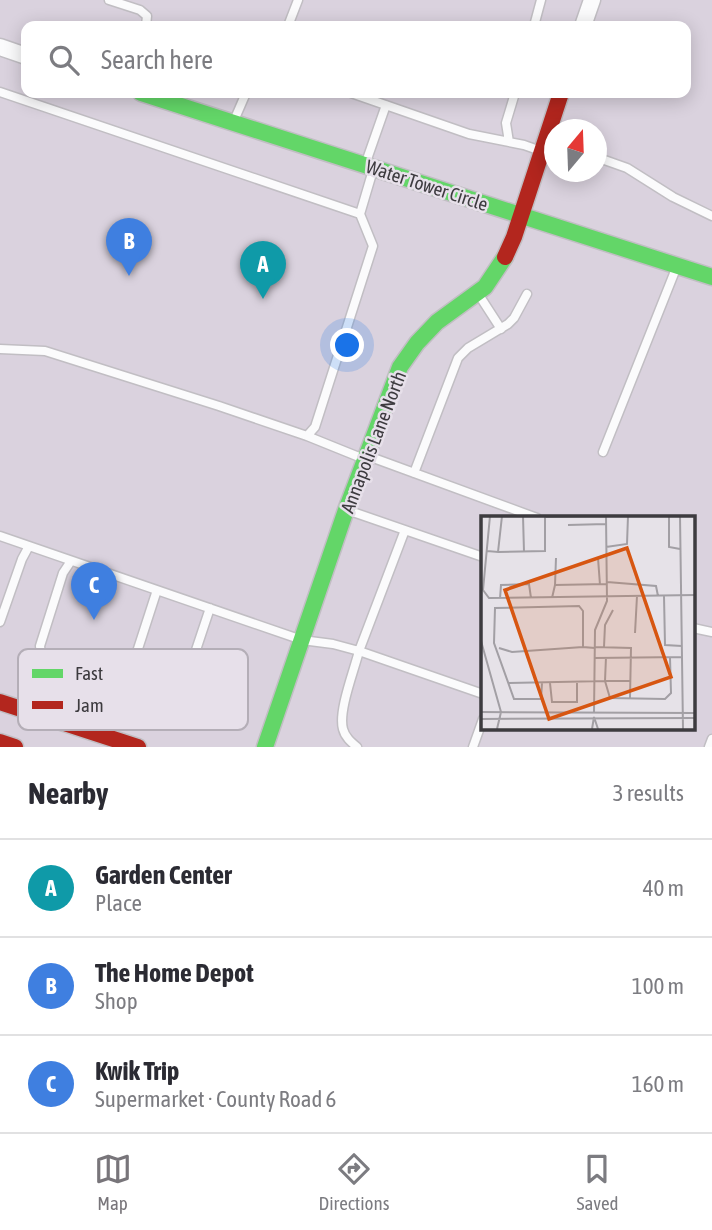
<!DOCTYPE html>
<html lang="en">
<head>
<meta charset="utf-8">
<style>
  :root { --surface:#fff; --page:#f2f2f3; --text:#2b2b33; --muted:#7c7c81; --line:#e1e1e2; --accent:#78757a }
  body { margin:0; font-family:"Asap Condensed",sans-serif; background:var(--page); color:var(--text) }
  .compass { position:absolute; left:544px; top:119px; width:63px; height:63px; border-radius:50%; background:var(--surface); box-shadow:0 4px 18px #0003; rotate:19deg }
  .you { position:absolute; left:348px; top:346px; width:24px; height:24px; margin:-18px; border:5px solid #fff; border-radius:50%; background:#1a73e8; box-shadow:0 0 0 10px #1a73e833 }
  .badge { display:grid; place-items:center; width:46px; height:46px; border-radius:50%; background:var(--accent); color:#fff; font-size:23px; font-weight:700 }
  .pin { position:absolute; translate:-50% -58px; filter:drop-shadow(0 2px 4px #0008) }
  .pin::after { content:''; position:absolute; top:37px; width:24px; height:21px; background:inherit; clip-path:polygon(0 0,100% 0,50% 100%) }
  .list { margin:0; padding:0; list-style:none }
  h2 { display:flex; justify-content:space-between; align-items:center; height:91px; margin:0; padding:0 28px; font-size:30px }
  h2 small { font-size:23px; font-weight:400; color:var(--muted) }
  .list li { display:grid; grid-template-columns:46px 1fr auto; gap:21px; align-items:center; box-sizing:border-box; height:98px; padding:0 28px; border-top:2px solid var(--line) }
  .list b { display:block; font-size:26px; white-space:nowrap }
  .list p { margin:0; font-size:23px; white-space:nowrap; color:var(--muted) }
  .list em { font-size:23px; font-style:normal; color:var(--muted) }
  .icon { flex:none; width:38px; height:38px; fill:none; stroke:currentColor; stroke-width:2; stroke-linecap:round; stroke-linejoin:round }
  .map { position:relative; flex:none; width:712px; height:747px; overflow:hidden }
  .search { position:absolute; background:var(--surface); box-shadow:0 4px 18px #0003; left:21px; right:21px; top:21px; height:77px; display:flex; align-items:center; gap:18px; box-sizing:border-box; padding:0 24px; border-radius:14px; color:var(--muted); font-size:26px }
  .sheet { height:385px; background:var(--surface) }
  nav { display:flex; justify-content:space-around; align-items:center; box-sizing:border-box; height:98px; border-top:2px solid var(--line); background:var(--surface); font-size:19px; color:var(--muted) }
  nav a { display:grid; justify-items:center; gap:4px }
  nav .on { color:var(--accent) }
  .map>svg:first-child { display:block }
</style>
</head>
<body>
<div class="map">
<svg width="712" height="747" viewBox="0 0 712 747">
  <rect width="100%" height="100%" fill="#e6e2e8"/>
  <path fill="#dad2de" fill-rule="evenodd" d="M0 0H712V747H0ZM26 26H686V93H26ZM554 130H596V172H554ZM483 518H693V728H483Z"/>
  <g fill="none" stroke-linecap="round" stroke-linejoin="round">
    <defs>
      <path id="lane" d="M109 0 140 10 147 16 146 26
        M288 26 298 0
        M534 26 541 0
        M0 92 360 214 373 246 315 427 307 436 364 459
        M351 93 469 134 524 145 541 151
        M233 123 246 93
        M509 142 506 123 515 93
        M596 157 627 168 673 197 712 216
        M365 165 386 105
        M360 214 373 170
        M479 295 501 329
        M0 349 45 351 219 406 307 436
        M603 452 677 266
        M368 456 537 518
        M414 473 458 358 468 348 508 324 514 318 527 294
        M347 510 483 557
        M405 530 359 651 483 694
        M0 536 302 640 333 644 359 651C354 671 338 711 343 729 345 737 351 742 357 747
        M71 561 63 573 40 646 41 655 48 663 177 707 210 608
        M0 622 22 559 29 546
        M693 628 712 632
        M125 689 157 590
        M473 747 483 719
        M709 747 712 739"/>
      <path id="street" d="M583 26 592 0
        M0 47 26 56"/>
      <path id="fast" d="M141 93 712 277
        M265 747 346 510 400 367 417 343 437 322 485 287 505 257"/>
      <path id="jam" d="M505 257 514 237 561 93
        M0 702 138 747
        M0 742 15 747"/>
    </defs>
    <use href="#lane" stroke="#c1bec3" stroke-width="11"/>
    <use href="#street" stroke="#c1bec3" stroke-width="19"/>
    <use href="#fast" stroke="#c1bec3" stroke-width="19"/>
    <use href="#jam" stroke="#c1bec3" stroke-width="19"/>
    <use href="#lane" stroke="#fbfbfc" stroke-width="8"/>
    <use href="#street" stroke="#fbfbfc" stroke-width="16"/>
    <use href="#fast" stroke="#63d668" stroke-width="16"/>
    <use href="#jam" stroke="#b3261e" stroke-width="16"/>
  </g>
  <g text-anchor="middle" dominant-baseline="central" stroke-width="5" stroke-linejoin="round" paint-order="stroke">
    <g font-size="19" fill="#3d3b3f" stroke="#e7e0ea">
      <text transform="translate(427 185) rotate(18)">Water Tower Circle</text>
      <text transform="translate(373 442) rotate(-69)">Annapolis Lane North</text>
    </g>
  </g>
  <g transform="translate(481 516)">
    <rect width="214" height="214" fill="#e6e2e8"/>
    <path fill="none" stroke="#a29fa4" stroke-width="2" d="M9 0 2 74 8 82 214 79M42 0 43 36M188 0V31L199 33M199 0 202 213M64 1 125 0M87 9 125 8M125 31 146 28 147 0M6 35 17 36 21 0M17 36 64 35V0M126 66 175 70 177 80M74 69 75 42M119 69 117 42 125 39M183 80 184 129 201 130M71 82 74 69 126 68M19 83 20 69 48 68 50 82M154 117 156 80M0 125 20 196 16 213M114 131 150 132 149 182M123 131 124 109 132 94M18 132 31 136 102 131M125 141 124 165H149M113 142 201 141M28 167 124 165 129 182 184 183 190 177 189 142M61 167 60 183H33L13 127 14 92 98 90 102 95V131L114 132M69 167 71 186H96V167M0 196 214 197M113 197 114 114 126 85 125 0M0 203 214 202M111 213 113 201 117 213"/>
    <path fill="#d75611" fill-opacity="0.15" stroke="#d75611" stroke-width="3.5" d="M146 32 190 161 68 203 24 74Z"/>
    <rect width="214" height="214" fill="none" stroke="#3d3b3f" stroke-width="3.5"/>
  </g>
  <rect x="18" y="649" width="230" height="81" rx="10" fill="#e7e0ea" stroke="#b4aeb7" stroke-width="2"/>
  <rect x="32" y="669" width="31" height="9" fill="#63d668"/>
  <rect x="32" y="701" width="31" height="8" fill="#b3261e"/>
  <g font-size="19" fill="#3d3b3f">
    <text x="75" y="680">Fast</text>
    <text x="75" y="712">Jam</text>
  </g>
</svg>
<svg class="compass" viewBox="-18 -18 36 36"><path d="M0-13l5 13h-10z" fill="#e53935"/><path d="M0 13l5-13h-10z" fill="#7c7c81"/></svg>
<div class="you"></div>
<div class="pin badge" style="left:263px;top:299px;background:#0f9aa8">A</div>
<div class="pin badge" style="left:129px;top:276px;background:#3f7fe0">B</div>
<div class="pin badge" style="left:94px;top:620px;background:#3f7fe0">C</div>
<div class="search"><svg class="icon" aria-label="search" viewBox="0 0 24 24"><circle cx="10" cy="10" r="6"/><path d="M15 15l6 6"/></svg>Search here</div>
</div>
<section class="sheet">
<h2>Nearby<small>3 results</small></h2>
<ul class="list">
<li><span class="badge" style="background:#0f9aa8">A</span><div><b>Garden Center</b><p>Place</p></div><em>40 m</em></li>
<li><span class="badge" style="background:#3f7fe0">B</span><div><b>The Home Depot</b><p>Shop</p></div><em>100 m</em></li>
<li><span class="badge" style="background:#3f7fe0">C</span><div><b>Kwik Trip</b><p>Supermarket · County Road 6</p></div><em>160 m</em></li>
</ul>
</section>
<nav>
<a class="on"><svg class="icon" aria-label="map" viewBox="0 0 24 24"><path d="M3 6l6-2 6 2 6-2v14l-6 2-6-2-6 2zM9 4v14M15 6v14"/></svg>Map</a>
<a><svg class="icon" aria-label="directions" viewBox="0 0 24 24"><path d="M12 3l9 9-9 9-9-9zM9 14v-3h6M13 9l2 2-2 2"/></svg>Directions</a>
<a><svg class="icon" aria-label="saved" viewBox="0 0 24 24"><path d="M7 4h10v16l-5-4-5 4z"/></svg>Saved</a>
</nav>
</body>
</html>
